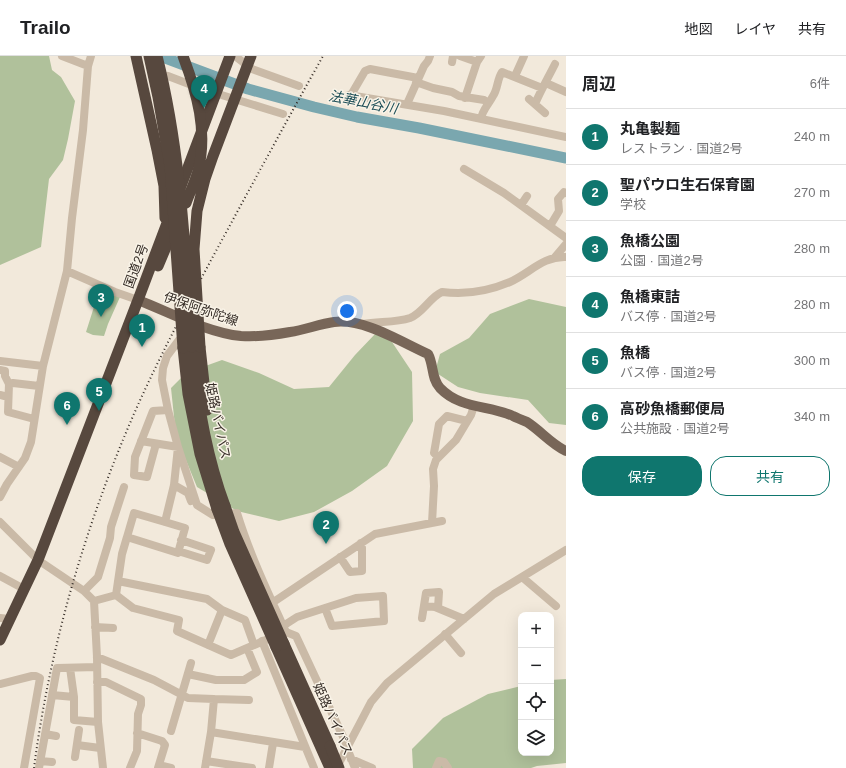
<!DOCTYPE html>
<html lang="ja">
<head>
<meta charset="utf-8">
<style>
  :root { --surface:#fff; --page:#f6f6f6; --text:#202124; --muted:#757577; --line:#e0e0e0; --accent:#0f766e }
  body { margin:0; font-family:Helvetica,"Noto Sans JP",sans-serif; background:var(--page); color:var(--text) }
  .controls { position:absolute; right:12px; bottom:12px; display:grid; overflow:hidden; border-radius:8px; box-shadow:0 4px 16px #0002 }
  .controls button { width:36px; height:36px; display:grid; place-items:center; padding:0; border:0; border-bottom:1px solid var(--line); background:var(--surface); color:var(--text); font:20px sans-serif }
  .you { position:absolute; left:347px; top:255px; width:14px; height:14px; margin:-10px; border:3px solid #fff; border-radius:50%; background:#1a73e8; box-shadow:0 0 0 6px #1a73e833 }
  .badge { display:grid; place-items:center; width:26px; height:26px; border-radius:50%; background:var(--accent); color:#fff; font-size:13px; font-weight:700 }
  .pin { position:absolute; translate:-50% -33px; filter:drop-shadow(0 1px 2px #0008) }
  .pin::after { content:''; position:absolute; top:21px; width:14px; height:12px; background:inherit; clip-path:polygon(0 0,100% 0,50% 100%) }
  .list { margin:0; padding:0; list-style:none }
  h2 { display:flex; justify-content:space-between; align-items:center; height:52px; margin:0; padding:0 16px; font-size:17px }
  h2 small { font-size:13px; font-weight:400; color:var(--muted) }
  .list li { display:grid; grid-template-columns:26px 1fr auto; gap:12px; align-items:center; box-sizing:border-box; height:56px; padding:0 16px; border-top:1px solid var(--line) }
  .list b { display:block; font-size:15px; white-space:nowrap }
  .list p { margin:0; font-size:13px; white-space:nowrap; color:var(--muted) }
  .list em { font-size:13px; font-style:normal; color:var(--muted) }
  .actions { display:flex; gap:8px; padding:12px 16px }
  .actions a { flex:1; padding:9px 0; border:1px solid var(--accent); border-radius:16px; text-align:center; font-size:14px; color:var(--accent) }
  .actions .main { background:var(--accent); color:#fff }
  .icon { flex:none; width:22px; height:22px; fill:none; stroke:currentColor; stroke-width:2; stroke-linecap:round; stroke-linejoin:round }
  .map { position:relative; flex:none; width:566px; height:712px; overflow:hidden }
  header { display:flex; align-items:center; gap:24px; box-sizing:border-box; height:56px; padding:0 20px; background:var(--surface); border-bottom:1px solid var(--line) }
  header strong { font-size:19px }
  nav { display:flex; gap:22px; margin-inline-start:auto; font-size:14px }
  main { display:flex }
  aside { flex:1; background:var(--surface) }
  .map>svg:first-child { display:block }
</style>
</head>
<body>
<header>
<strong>Trailo</strong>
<nav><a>地図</a><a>レイヤ</a><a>共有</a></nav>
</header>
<main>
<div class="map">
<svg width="566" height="712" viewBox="0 0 566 712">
  <rect width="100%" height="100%" fill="#f2e9db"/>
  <path fill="#b0c19b" d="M0 0H49L52 14 61 21 75 45 68 83 63 104 49 123 41 191 0 209Z
    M100 232 120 241 108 268 104 280 93 279 86 276Z
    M529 243 566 251V369L549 367 528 344 480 337 458 331 435 316 440 298 469 282 490 258Z
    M376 277 392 286 412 316 413 365 387 410 352 435 314 456 279 465 237 455 197 431 176 380 171 332 186 317 222 304 259 317 294 333 329 331 355 299Z
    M566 623V707L537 710 531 712H413L412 693 443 662 488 638 521 630V697H551V624Z"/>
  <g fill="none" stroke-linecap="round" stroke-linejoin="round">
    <path stroke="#7aa7af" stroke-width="11" d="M160 0 248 33 314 51 357 61 419 72 566 102"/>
    <path stroke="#cabaa7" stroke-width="8" d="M62 0 88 10
      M235 0 252 13 299 30
      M460 0 477 6
      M452 6 453 0
      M168 20 215 38
      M515 20 524 0
      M416 26 433 32 452 36 459 40 484 44 488 47
      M546 27 566 36
      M215 37 283 58
      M349 39 444 55 566 81
      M351 39 365 15 370 13 418 22
      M465 42 477 6 481 0
      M529 43 545 57
      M407 48 424 10 428 5 430 0
      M535 48C541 34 548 22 555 8
      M481 63C482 54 489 48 493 40 498 33 497 23 502 16L542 32
      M464 113 504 137 566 182
      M521 149 527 140
      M550 170 559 155 558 143 564 136 566 137
      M555 201 566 188
      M67 215 115 236 138 244
      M363 268C378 265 395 267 410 262 423 257 430 241 442 236 465 239 489 235 510 226 530 217 543 200 566 201
      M0 305 43 310
      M0 314 5 315V320L9 328 8 356 34 363
      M9 328 13 327 39 330
      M0 339 8 341
      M141 385 178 391 197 449 213 459 237 457C250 499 268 537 286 576L296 580 345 685 347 692 355 712
      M156 388 147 421 134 419 135 401 153 355 168 354
      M0 401 19 411
      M438 401 434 397 439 368 447 360 467 365
      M174 429 188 437 191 445
      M0 441 7 428 25 402 31 386 43 310 67 215 72 162 83 74 88 10 91 0
      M0 466 38 504 84 535 94 545 97 601 98 666 103 712
      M432 467 434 430 433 413 436 404 456 384 471 359 474 350
      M127 481 134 457 165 466
      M178 495 207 504 211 494 181 484
      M340 501 350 516 362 515V492L361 487
      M0 520 24 533
      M522 521 556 550
      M118 525 207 543 222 554 245 564 254 589
      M84 535 98 521 110 482 111 471 124 431
      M116 539 133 552 179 564 177 575 231 599 275 580
      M94 545 116 539 122 498 127 481 178 497 185 472 165 466 174 429 178 391 168 354 162 324 163 312 167 300 179 284 185 282
      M272 547 375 478 442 465
      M424 550 435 551 464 563
      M0 562 10 563
      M422 562 426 537 439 536 438 552
      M283 570 297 561 356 542 383 540 384 565 332 570 325 552
      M95 571 113 572
      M445 578 461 597
      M262 585 314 712
      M208 589 222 554
      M97 601 154 624 188 642 214 643 211 676 305 691
      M70 612 74 641V664L98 666
      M188 618 216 624H244L257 616 247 592
      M97 626H106L141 643V649L138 658 137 695 130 712
      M0 628 32 620H36L40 622 24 712
      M52 639 74 641
      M214 643 249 644
      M171 675 191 607
      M137 677 162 685 165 689 158 712
      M45 678 56 680
      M77 689 100 692
      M75 701 79 674
      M351 703 372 712
      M40 705 52 706
      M206 705 252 712
      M159 709 171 712
      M337 711 371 646 387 627 494 538 566 494
      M39 712 57 612 97 611
      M205 712 211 676
      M269 712 273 687
      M436 712 439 705 444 706 448 712"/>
    <path stroke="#786658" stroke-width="10" d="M138 244C169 256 208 277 241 280 257 281 274 279 290 276 305 274 319 268 334 266 364 262 401 286 428 298 434 309 431 322 440 332 460 353 488 349 513 360 517 362 522 364 527 366 541 375 551 388 566 395"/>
    <path stroke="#57483e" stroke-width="11" d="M136 0 157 94 164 130 165 162
      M158 210 175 170
      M192 291C197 344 206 399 225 450
      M200 291 207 354
      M183 292 188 338 200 398 217 453
      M0 584 38 504 138 244 230 0
      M284 588 330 690
      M276 591 330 712"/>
    <path stroke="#362d27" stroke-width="2" stroke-dasharray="1 3" stroke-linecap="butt" d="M34 712C50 588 87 464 137 351 165 289 197 230 229 171 260 114 291 57 323 0"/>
    <path stroke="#57483e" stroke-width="11" d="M149 0 158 41 170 110 183 292
      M157 0C181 95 185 193 192 291
      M183 0C197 37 208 75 198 115 195 126 190 136 186 147
      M200 291 194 193 197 155 205 123 213 100 251 0
      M225 450 234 476 284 588
      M217 453 230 488 276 591
      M330 690 339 712"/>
  </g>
  <g text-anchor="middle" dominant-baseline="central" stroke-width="3" stroke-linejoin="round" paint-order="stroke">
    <g font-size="13" fill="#362d27" stroke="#f9f3e7">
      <text transform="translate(136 210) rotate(-70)">国道2号</text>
      <text transform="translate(201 253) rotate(19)">伊保阿弥陀線</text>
      <text transform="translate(218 365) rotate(78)">姫路バイパス</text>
      <text transform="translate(333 663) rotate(66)">姫路バイパス</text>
    </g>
    <g font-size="14" font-style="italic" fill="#1d4e57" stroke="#f9f3e7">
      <text transform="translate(363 46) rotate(11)">法華山谷川</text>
    </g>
  </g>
</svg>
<div class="controls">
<button>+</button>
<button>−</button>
<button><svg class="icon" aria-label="locate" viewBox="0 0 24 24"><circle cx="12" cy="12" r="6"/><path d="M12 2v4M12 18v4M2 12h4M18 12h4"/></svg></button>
<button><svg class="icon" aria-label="layers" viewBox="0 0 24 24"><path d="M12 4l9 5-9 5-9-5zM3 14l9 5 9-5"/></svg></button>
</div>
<div class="you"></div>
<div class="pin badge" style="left:142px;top:291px">1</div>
<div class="pin badge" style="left:326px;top:488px">2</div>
<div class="pin badge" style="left:101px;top:261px">3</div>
<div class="pin badge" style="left:204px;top:52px">4</div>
<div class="pin badge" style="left:99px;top:355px">5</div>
<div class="pin badge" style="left:67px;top:369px">6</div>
</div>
<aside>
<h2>周辺<small>6件</small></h2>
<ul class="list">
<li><span class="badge">1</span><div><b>丸亀製麺</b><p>レストラン · 国道2号</p></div><em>240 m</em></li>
<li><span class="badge">2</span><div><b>聖パウロ生石保育園</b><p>学校</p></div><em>270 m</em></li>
<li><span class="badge">3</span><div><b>魚橋公園</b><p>公園 · 国道2号</p></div><em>280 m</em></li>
<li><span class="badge">4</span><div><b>魚橋東詰</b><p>バス停 · 国道2号</p></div><em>280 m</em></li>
<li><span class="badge">5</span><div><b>魚橋</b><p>バス停 · 国道2号</p></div><em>300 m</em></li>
<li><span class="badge">6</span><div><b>高砂魚橋郵便局</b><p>公共施設 · 国道2号</p></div><em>340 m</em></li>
</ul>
<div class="actions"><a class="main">保存</a><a>共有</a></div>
</aside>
</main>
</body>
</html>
